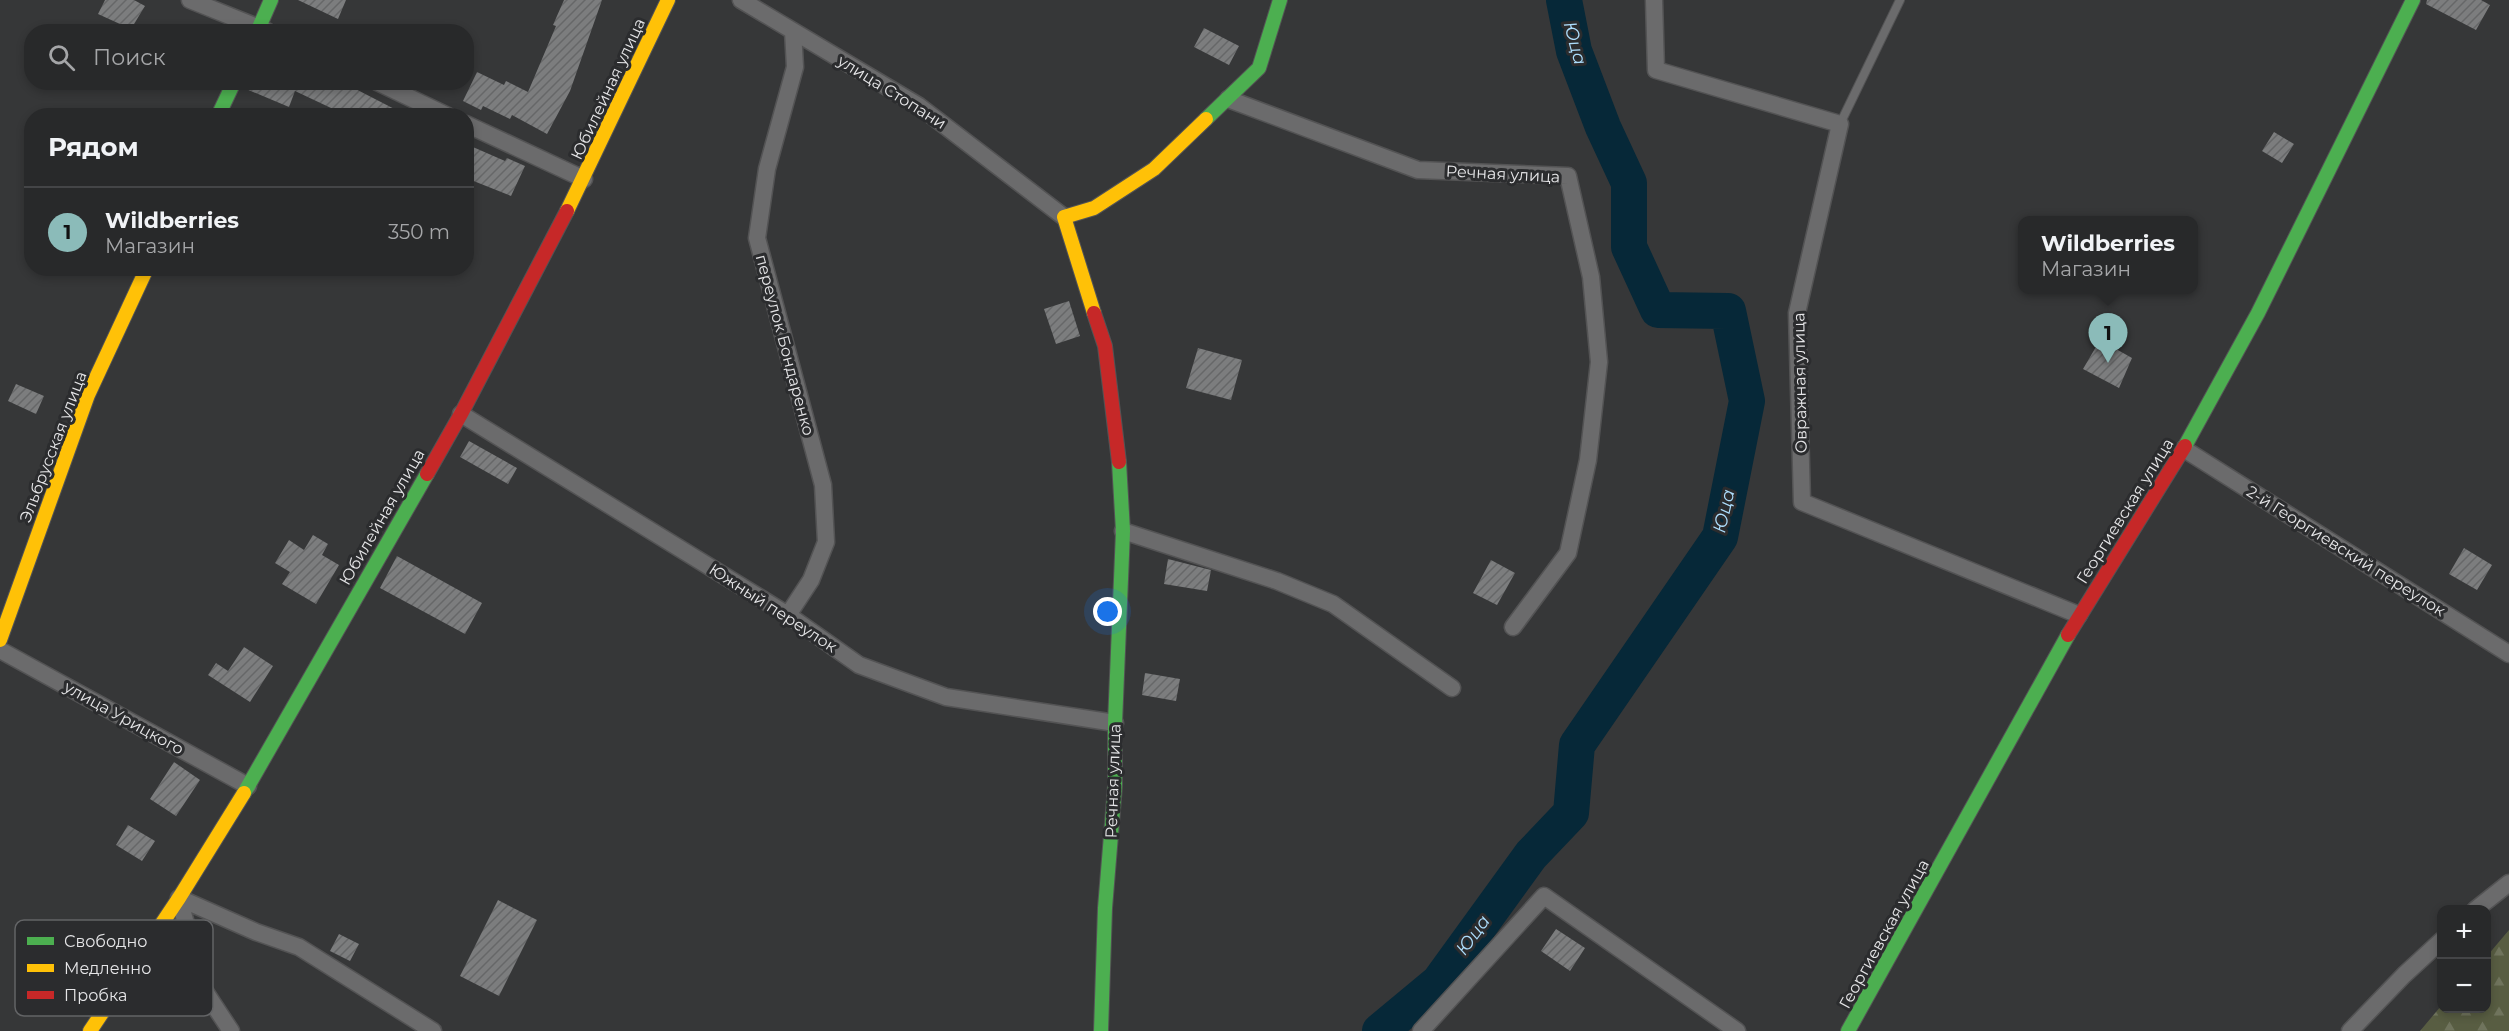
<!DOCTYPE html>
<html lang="ru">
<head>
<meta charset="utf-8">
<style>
  :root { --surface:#28292a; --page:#343536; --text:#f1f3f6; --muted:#a5a6a8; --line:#444547; --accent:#8bbbb9 }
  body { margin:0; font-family:Montserrat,sans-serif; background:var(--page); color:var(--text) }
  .controls { position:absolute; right:18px; bottom:18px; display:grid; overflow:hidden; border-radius:12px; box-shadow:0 3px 9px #0003 }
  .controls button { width:54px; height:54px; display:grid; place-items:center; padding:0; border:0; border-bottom:2px solid var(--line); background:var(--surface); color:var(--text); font:30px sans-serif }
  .you { position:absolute; left:1108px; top:612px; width:21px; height:21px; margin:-15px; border:4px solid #fff; border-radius:50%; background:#1a73e8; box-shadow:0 0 0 9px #1a73e833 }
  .badge { display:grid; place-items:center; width:39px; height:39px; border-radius:50%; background:var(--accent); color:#111; font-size:20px; font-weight:700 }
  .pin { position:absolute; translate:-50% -50px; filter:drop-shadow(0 2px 3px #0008) }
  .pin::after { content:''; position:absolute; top:32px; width:21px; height:18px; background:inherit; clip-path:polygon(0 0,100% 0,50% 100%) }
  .popup { position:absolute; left:2018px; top:216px; width:180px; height:78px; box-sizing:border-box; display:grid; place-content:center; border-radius:12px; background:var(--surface); filter:drop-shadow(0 2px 4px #0005); font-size:20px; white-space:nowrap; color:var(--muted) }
  .popup b { font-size:22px; color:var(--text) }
  .popup::after { content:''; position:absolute; left:50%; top:100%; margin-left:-12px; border:12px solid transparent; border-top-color:var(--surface) }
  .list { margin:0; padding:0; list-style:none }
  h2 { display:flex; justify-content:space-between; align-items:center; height:78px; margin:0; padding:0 24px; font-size:26px }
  h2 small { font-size:20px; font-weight:400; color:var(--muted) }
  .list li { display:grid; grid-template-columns:39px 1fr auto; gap:18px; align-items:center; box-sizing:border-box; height:90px; padding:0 24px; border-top:2px solid var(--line) }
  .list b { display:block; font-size:22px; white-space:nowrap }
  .list p { margin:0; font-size:20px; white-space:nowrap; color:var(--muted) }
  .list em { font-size:20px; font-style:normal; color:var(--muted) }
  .icon { flex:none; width:33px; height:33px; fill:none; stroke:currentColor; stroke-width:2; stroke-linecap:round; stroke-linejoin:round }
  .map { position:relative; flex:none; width:2509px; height:1031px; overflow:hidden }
  .search { position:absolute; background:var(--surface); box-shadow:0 3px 9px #0003; left:24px; top:24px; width:450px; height:66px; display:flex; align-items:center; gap:15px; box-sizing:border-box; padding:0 21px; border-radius:24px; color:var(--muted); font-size:22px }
  .panel { position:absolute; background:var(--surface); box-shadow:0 3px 9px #0003; left:24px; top:108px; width:450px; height:168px; border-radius:24px }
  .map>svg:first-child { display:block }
</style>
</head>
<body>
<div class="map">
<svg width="2509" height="1031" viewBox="0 0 2509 1031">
  <defs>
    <pattern id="forest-firs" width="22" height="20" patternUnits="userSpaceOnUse" patternTransform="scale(1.5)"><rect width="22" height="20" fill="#585d42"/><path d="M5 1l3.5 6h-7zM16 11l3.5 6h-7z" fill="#70745d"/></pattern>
    <pattern id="building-hatch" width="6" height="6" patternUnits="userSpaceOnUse" patternTransform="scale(1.5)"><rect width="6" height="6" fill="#7c7d7e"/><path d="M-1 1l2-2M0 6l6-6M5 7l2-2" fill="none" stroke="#666768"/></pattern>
  </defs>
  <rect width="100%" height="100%" fill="#363738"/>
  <path fill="url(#forest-firs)" d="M2509 930V1031H2420L2441 1006 2442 1008H2486L2487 956Z"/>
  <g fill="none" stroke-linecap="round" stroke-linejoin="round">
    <path stroke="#062838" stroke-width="36" d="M1380 1031 1439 982 1531 855 1571 813 1577 745 1720 537 1747 401 1728 311 1658 310 1629 247V183L1603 127 1574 51 1564 0"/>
  </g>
  <path fill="url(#building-hatch)" d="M105 0H134L145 6 131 29 98 14Z
    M298 0H346L338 19Z
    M564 0H602L570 91 547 134 512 115 510 119 483 106 481 110 463 101 477 72 504 85 506 81 528 92 556 26 553 25Z
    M2427 0H2481L2490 5 2476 30 2426 4Z
    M1204 28 1239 46 1229 65 1194 47Z
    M248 82H342L408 116H348L295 91 289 107 246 89Z
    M2274 132 2294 144 2282 163 2262 151Z
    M466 144 505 161 507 158 525 166 511 196 466 178Z
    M1069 301 1080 336 1056 344 1044 309Z
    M2100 340 2132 358 2119 388 2083 369Z
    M1198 348 1242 360 1231 400 1186 388Z
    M16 384 44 396 36 414 8 401Z
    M469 441 517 468 508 484 460 457Z
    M313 535 328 544 322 555 339 565 316 604 282 584 290 572 275 563 289 540 304 550Z
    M2464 548 2492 565 2477 590 2449 574Z
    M397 556 482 603 465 634 380 588Z
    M1168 559 1211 570 1207 591 1164 584Z
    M1491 560 1515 573 1497 605 1473 593Z
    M244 647 273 666 250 702 208 675 216 663 228 671Z
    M1145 673 1180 679 1176 701 1142 695Z
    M174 762 200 780 176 816 150 799Z
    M128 825 155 841 142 861 116 845Z
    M498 900 537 920 499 996 460 976Z
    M1556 929 1585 948 1570 971 1541 951Z
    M339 934 359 944 350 961 330 951Z"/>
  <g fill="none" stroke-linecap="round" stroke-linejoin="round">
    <defs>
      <path id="lane" d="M1840 124 1900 0"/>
      <path id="street" d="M190 0 267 31
        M741 0 919 106 1064 217
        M1654 0 1656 70 1840 124 1797 313 1802 502 2079 615
        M377 82 448 116
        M1228 99 1418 170 1568 176 1591 277 1599 362 1588 460 1568 553 1513 627
        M466 124 584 179
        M461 414 788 615 859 665 946 697 1115 723
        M2184 449 2509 654
        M1123 531 1277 581 1333 604 1452 688
        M788 615 811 580 826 542 823 485 757 238 767 169 795 67 793 31
        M0 650 248 786
        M179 898 256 932 299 947 433 1031
        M179 898 204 990 231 1031
        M2475 910 2509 883
        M1421 1031 1544 896 1737 1031
        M2350 1031 2404 975 2442 940"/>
      <path id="fast" d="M257 32 271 0
        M218 116 234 82
        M1206 119 1259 68 1280 0
        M2185 446 2258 313 2413 0
        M244 793 427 474
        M1101 1031 1105 908 1115 786V723L1123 531 1119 462
        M1848 1031 2068 635"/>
      <path id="slow" d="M567 211 668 0
        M1094 313 1064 217 1094 208 1154 169 1206 119
        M0 640 88 395 147 268
        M90 1031 179 898 244 793"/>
      <path id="jam" d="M1094 313 1105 346 1119 462
        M427 474 461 414 567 211
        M2068 635 2185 446"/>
    </defs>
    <use href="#lane" stroke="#535354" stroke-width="10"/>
    <use href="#street" stroke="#535354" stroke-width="19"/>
    <use href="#fast" stroke="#535354" stroke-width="16"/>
    <use href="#slow" stroke="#535354" stroke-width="16"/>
    <use href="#jam" stroke="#535354" stroke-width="16"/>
    <use href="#lane" stroke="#6b6b6c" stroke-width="8"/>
    <use href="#street" stroke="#6b6b6c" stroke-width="16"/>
    <use href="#fast" stroke="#4caf50" stroke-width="14"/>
    <use href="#slow" stroke="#ffc107" stroke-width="14"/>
    <use href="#jam" stroke="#c62828" stroke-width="14"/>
  </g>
  <g text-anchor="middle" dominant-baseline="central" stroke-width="6" stroke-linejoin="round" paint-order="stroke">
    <g font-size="16" fill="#e6e6e8" stroke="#2b2c2e">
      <text transform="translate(608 89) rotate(-65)">Юбилейная улица</text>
      <text transform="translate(892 92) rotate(32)">улица Стопани</text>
      <text transform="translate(1503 174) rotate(3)">Речная улица</text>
      <text transform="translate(785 345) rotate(75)">переулок Бондаренко</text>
      <text transform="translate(1800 383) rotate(-91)">Овражная улица</text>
      <text transform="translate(53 447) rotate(-69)">Эльбрусская улица</text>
      <text transform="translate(2125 511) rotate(-58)">Георгиевская улица</text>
      <text transform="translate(382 517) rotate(-60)">Юбилейная улица</text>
      <text transform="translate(2346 551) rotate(32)">2-й Георгиевский переулок</text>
      <text transform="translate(773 608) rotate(33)">Южный переулок</text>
      <text transform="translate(124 718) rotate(29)">улица Урицкого</text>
      <text transform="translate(1113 781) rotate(-88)">Речная улица</text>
      <text transform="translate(1884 934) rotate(-61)">Георгиевская улица</text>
    </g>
    <g font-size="18" font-style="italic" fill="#acddfc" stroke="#2b2c2e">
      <text transform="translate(1575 43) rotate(75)">Юца</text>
      <text transform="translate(1724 511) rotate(-77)">Юца</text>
      <text transform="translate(1473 935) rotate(-54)">Юца</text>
    </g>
  </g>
  <rect x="15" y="920" width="198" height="96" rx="9" fill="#2b2c2e" stroke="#636466" stroke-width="1.5"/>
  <rect x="27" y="937" width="27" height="8" fill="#4caf50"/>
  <rect x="27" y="964" width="27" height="8" fill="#ffc107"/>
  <rect x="27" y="991" width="27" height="8" fill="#c62828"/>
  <g font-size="16" fill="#e6e6e8">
    <text x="64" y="947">Свободно</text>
    <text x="64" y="974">Медленно</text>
    <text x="64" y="1001">Пробка</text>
  </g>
</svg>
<div class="controls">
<button>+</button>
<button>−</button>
</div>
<div class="you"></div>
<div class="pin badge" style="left:2108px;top:363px">1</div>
<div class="popup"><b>Wildberries</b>Магазин</div>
<div class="search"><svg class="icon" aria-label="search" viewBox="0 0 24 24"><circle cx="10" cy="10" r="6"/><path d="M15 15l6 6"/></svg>Поиск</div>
<section class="panel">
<h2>Рядом<small></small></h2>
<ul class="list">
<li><span class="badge">1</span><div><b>Wildberries</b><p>Магазин</p></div><em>350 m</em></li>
</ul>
</section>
</div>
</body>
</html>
